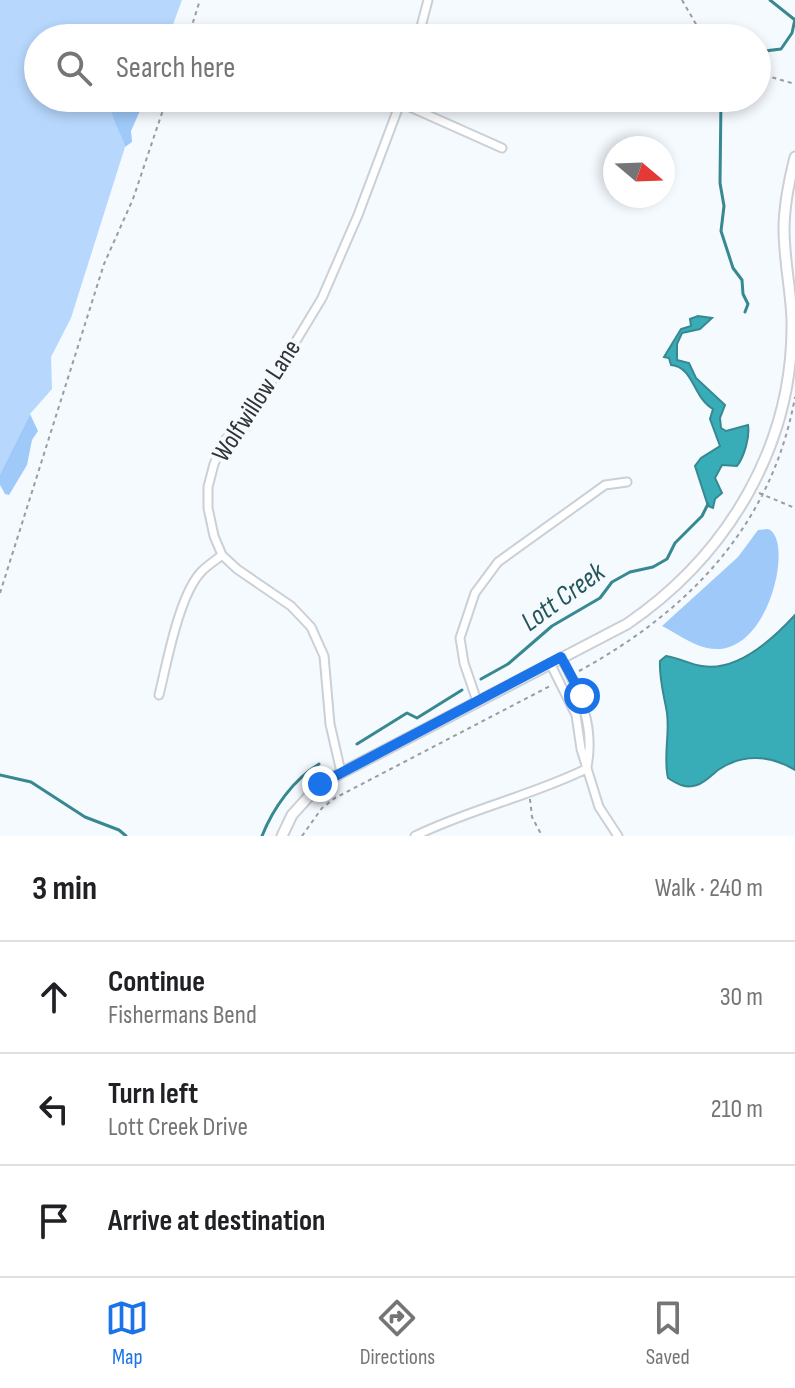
<!DOCTYPE html>
<html lang="en">
<head>
<meta charset="utf-8">
<style>
  :root { --surface:#fff; --page:#f2f2f2; --text:#202124; --muted:#757577; --line:#e0e0e0; --accent:#1a73e8 }
  body { margin:0; font-family:"Sofia Sans Condensed",sans-serif; background:var(--page); color:var(--text) }
  .compass { position:absolute; left:603px; top:136px; width:72px; height:72px; border-radius:50%; background:var(--surface); box-shadow:0 4px 12px #0003; rotate:109deg }
  .stop { position:absolute; width:24px; height:24px; margin:-18px; border:6px solid #1a73e8; border-radius:50%; background:#fff }
  .stop.end { background:#1a73e8; border-color:#fff; box-shadow:0 2px 8px #0008 }
  .list { margin:0; padding:0; list-style:none }
  h2 { display:flex; justify-content:space-between; align-items:center; height:104px; margin:0; padding:0 32px; font-size:34px }
  h2 small { font-size:26px; font-weight:400; color:var(--muted) }
  .list li { display:grid; grid-template-columns:52px 1fr auto; gap:24px; align-items:center; box-sizing:border-box; height:112px; padding:0 32px; border-top:2px solid var(--line) }
  .list b { display:block; font-size:30px; white-space:nowrap }
  .list p { margin:0; font-size:26px; white-space:nowrap; color:var(--muted) }
  .list em { font-size:26px; font-style:normal; color:var(--muted) }
  .icon { flex:none; width:44px; height:44px; fill:none; stroke:currentColor; stroke-width:2; stroke-linecap:round; stroke-linejoin:round }
  .map { position:relative; flex:none; width:795px; height:836px; overflow:hidden }
  .search { position:absolute; background:var(--surface); box-shadow:0 4px 12px #0003; left:24px; right:24px; top:24px; height:88px; display:flex; align-items:center; gap:20px; box-sizing:border-box; padding:0 28px; border-radius:44px; color:var(--muted); font-size:30px }
  .sheet { height:440px; background:var(--surface) }
  nav { display:flex; justify-content:space-around; align-items:center; box-sizing:border-box; height:112px; border-top:2px solid var(--line); background:var(--surface); font-size:22px; color:var(--muted) }
  nav a { display:grid; justify-items:center; gap:4px }
  nav .on { color:var(--accent) }
  .map>svg:first-child { display:block }
</style>
</head>
<body>
<div class="map">
<svg width="795" height="836" viewBox="0 0 795 836">
  <rect width="100%" height="100%" fill="#f5faff"/>
  <path fill="#b7d7fd" d="M0 0H182L168 38H38V98H145L143 104 129 101 118 107 112 106C112 122 121 131 125 147L71 318 51 357 52 389 30 414 0 474Z"/>
  <path fill="#9fc9f9" d="M129 101 143 104 131 131 132 142 125 147C121 132 112 122 111 106L118 107Z
    M30 414 38 431 32 440 27 465 9 495 5 494 0 485V474Z
    M768 529C795 538 769 662 707 648 692 645 676 633 662 626L738 557 758 530Z"/>
  <path fill="#39adb7" stroke="#378890" stroke-width="2" d="M698 316 712 318 700 329 682 333 677 344V360L689 363 696 378 725 405 720 418 721 428 726 431 748 425C750 437 744 457 737 466L722 465 715 478 722 493 715 499 713 508 708 506 695 466 701 458 720 446 710 419 713 409C693 398 694 367 671 365L669 358 664 357 681 329 691 326 690 319Z
    M795 615V770C770 755 743 753 718 770 712 775 704 783 697 785 686 789 677 784 668 778 663 756 670 735 667 713 664 695 659 679 660 661L666 656C680 658 691 665 702 666 737 672 774 638 795 615Z"/>
  <g fill="none" stroke-linecap="round" stroke-linejoin="round">
    <path stroke="#378890" stroke-width="3" d="M770 0 795 20
      M757 52 781 49 792 33 795 19
      M721 98 720 183 724 206 721 231 733 268 742 280 743 294 748 304 745 312
      M481 679 508 664 552 626 600 598 612 582 630 572 653 567 667 559 675 543 702 516 708 504
      M357 744 407 713 417 718 462 690
      M0 775 31 782 85 817 119 830 126 836
      M262 836C273 808 294 779 319 764"/>
    <defs>
      <path id="street" d="M418 38 428 0
        M401 103 502 148
        M561 657C580 693 595 726 587 767
        M550 663 576 715 581 749 599 807 618 836
        M159 695C167 663 179 594 202 571 208 565 216 560 222 555
        M477 701 464 663 460 638 475 593 498 562 605 485 627 482
        M341 772 330 724 324 656 311 627 291 606 237 569 222 555 214 536 208 508V487L214 464 225 440 255 409 322 298 358 215 402 98
        M415 836C470 809 531 796 586 769"/>
      <path id="secondary" d="M282 836 292 815 320 784 627 624C728 555 794 445 792 320 791 290 784 260 784 229 784 204 789 181 795 157"/>
    </defs>
    <use href="#street" stroke="#cad0d6" stroke-width="11"/>
    <use href="#secondary" stroke="#cad0d6" stroke-width="13"/>
    <path stroke="#999ca0" stroke-width="2" stroke-dasharray="4 4" stroke-linecap="butt" d="M682 0 704 38
      M188 38 200 0
      M757 73 795 84
      M759 493 795 508
      M0 593 104 264 133 199 167 98
      M579 671C689 611 772 525 795 397
      M530 799 532 817 542 836
      M302 836 322 808 335 798 552 685"/>
    <use href="#street" stroke="#fff" stroke-width="7"/>
    <use href="#secondary" stroke="#fff" stroke-width="9"/>
  </g>
  <g fill="none" stroke-linecap="round" stroke-linejoin="round">
    <path stroke="#1a73e8" stroke-width="10" d="M320 784 561 657 582 696"/>
  </g>
  <g text-anchor="middle" dominant-baseline="central" stroke-width="8" stroke-linejoin="round" paint-order="stroke">
    <g font-size="26" fill="#313335" stroke="#f5faff">
      <text transform="translate(257 401) rotate(-57)">Wolfwillow Lane</text>
    </g>
    <g font-size="28" font-style="italic" fill="#26565a" stroke="#f5faff">
      <text transform="translate(563 597) rotate(-36)">Lott Creek</text>
    </g>
  </g>
</svg>
<svg class="compass" viewBox="-18 -18 36 36"><path d="M0-13l5 13h-10z" fill="#e53935"/><path d="M0 13l5-13h-10z" fill="#757577"/></svg>
<div class="stop" style="left:582px;top:696px"></div>
<div class="stop end" style="left:320px;top:784px"></div>
<div class="search"><svg class="icon" aria-label="search" viewBox="0 0 24 24"><circle cx="10" cy="10" r="6"/><path d="M15 15l6 6"/></svg>Search here</div>
</div>
<section class="sheet">
<h2>3 min<small>Walk · 240 m</small></h2>
<ul class="list">
<li><svg class="icon" aria-label="ahead" viewBox="0 0 24 24"><path d="M12 20V5M6 11l6-6 6 6"/></svg><div><b>Continue</b><p>Fishermans Bend</p></div><em>30 m</em></li>
<li><svg class="icon" aria-label="left" viewBox="0 0 24 24"><path d="M17 20v-9H6M10 6l-5 5 5 5"/></svg><div><b>Turn left</b><p>Lott Creek Drive</p></div><em>210 m</em></li>
<li><svg class="icon" aria-label="arrive" viewBox="0 0 24 24"><path d="M6 21V4h12l-3 4 3 4H6"/></svg><div><b>Arrive at destination</b></div></li>
</ul>
</section>
<nav>
<a class="on"><svg class="icon" aria-label="map" viewBox="0 0 24 24"><path d="M3 6l6-2 6 2 6-2v14l-6 2-6-2-6 2zM9 4v14M15 6v14"/></svg>Map</a>
<a><svg class="icon" aria-label="directions" viewBox="0 0 24 24"><path d="M12 3l9 9-9 9-9-9zM9 14v-3h6M13 9l2 2-2 2"/></svg>Directions</a>
<a><svg class="icon" aria-label="saved" viewBox="0 0 24 24"><path d="M7 4h10v16l-5-4-5 4z"/></svg>Saved</a>
</nav>
</body>
</html>
